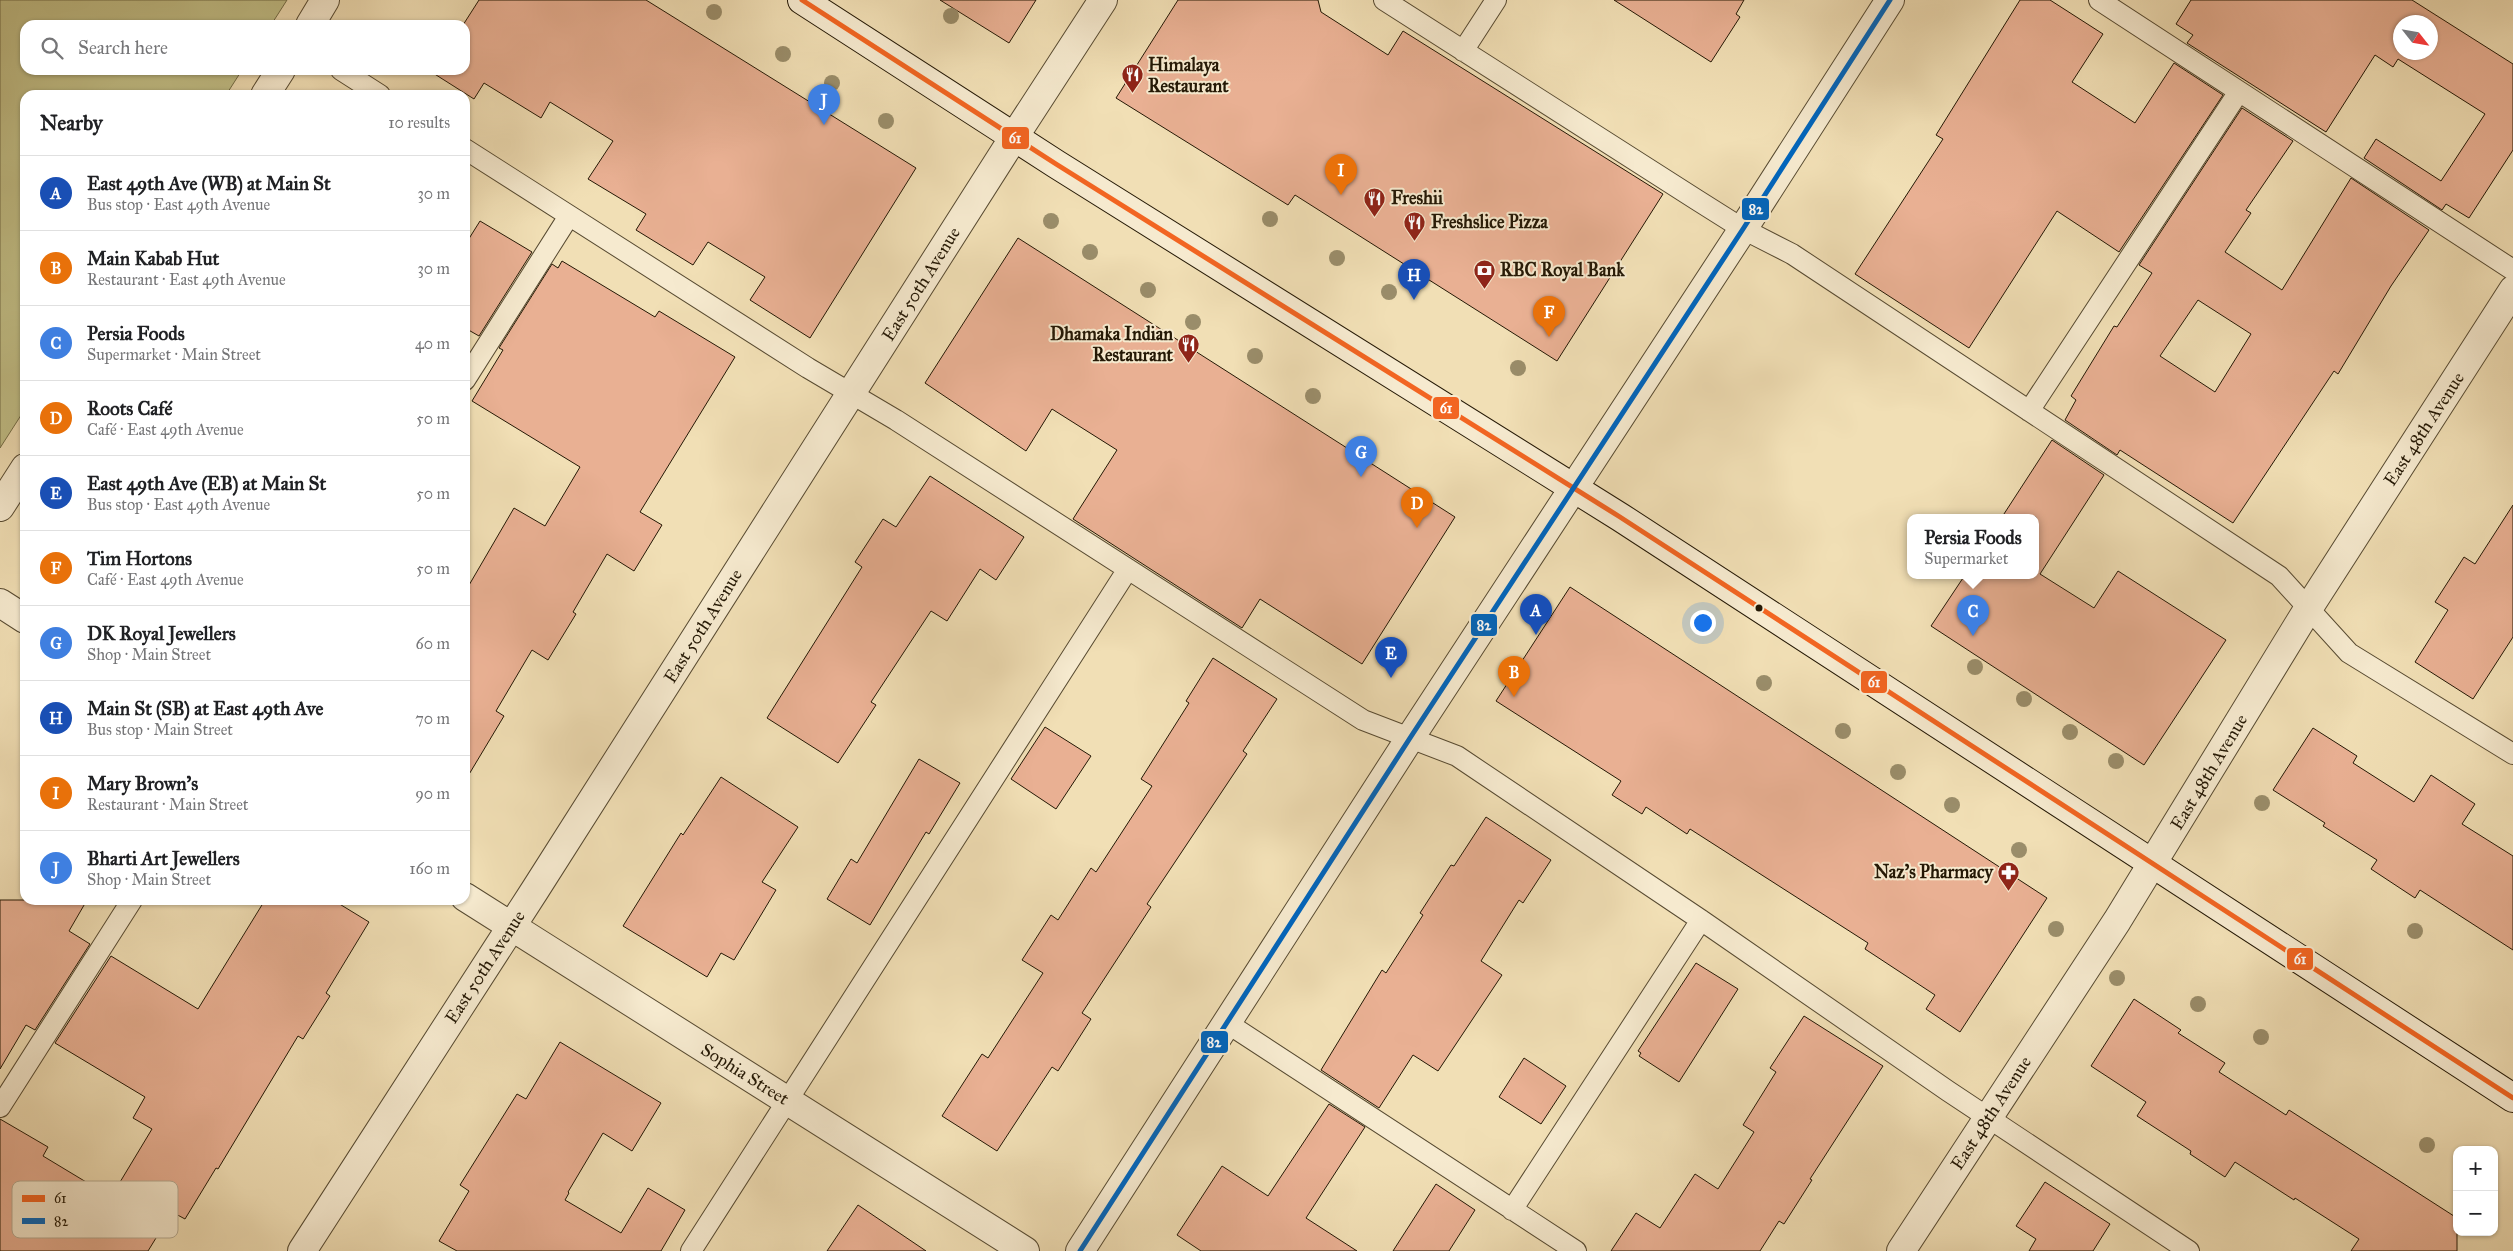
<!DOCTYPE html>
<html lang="en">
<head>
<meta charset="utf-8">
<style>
  :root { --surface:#fff; --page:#f2f2f2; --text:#202124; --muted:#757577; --line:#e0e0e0; --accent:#0f766e }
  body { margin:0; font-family:"IM FELL Great Primer",serif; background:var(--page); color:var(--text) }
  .controls { position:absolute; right:15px; bottom:15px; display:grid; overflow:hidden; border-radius:10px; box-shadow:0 1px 4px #0004 }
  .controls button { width:45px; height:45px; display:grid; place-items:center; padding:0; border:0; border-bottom:1px solid var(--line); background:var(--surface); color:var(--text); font:25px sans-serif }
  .compass { position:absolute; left:2393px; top:15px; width:45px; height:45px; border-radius:50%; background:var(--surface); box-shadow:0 1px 4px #0004; rotate:121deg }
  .you { position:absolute; left:1702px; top:622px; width:18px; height:18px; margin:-12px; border:4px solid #fff; border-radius:50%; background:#1a73e8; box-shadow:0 0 0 8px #1a73e833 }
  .badge { display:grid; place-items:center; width:32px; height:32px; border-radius:50%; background:var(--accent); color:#fff; font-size:16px; font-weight:700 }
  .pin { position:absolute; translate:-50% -41px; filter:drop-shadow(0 1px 2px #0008) }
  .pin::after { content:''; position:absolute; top:26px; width:18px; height:15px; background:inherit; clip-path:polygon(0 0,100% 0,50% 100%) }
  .popup { position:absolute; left:1907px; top:514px; width:132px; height:65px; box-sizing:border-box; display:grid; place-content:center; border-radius:10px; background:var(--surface); filter:drop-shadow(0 1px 4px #0005); font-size:16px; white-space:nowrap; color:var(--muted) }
  .popup b { font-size:19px; color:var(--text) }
  .popup::after { content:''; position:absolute; left:50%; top:100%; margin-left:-10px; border:10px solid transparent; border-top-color:var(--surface) }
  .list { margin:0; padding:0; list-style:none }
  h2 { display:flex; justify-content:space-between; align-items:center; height:65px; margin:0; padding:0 20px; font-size:21px }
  h2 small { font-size:16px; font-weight:400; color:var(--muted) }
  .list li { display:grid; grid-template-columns:32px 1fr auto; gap:15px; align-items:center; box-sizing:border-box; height:75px; padding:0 20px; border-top:1px solid var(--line) }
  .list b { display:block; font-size:19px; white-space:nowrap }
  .list p { margin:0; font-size:16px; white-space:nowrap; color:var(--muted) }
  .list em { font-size:16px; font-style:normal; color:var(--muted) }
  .icon { flex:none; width:28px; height:28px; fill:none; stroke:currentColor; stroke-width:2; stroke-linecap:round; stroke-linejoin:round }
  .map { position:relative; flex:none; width:2513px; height:1251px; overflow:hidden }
  .search { position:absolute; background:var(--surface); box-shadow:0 1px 4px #0004; left:20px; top:20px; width:450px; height:55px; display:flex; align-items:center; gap:12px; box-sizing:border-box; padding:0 18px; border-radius:15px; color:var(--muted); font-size:19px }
  .panel { position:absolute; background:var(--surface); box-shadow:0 1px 4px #0004; left:20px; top:90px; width:450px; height:815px; border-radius:15px }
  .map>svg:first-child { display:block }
</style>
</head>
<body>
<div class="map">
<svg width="2513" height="1251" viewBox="0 0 2513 1251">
  <rect width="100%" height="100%" fill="#f1dfb5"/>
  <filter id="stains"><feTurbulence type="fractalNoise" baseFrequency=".004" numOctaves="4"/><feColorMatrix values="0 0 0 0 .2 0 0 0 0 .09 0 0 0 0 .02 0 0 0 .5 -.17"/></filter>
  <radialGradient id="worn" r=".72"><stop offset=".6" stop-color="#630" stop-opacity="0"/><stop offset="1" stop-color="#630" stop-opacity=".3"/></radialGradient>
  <path fill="#c2c088" stroke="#736c46" d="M0 0H287L271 25H25V70H242L226 95H25V409L0 448Z"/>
  <path fill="#e9b093" stroke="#241805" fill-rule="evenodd" d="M479 0H646L916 168 810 338 750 300 765 277 708 242 693 265 636 230 646 214 588 179 613 141 550 102 541 118 484 83 474 99 433 73 435 70H465V25H463Z
    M940 0H1036L1009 43Z
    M1178 0H1318L1321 12 1388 55 1403 31 1663 194 1557 361 1295 195 1288 205 1116 98Z
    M1614 0H1744L1736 14 1740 17 1711 62Z
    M2020 0H2050L2103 34 2072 82 2135 123 2174 63 2223 95 2119 252 2057 211 1969 348 1855 274 1943 139 1936 135Z
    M2191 0H2412L2513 64V150L2469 218 2446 204 2442 210 2364 158 2376 139 2441 181 2485 114 2398 59 2393 67 2375 55 2326 132 2187 43 2193 35 2176 24ZM2400 22H2430V52H2400Z
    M2242 108 2293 141 2246 210 2251 213 2225 252 2282 290 2351 178 2429 230 2391 286 2338 374 2334 371 2233 523 2120 450 2117 455 2065 420 2076 400 2071 396 2114 326 2117 327 2152 273 2139 265ZM2198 300 2251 334 2215 392 2160 356Z
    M480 221 532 252 479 336 465 328V245Z
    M1018 238 1455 517 1362 664 1260 599 1242 628 1073 519 1117 450 1052 409 1026 451 925 383Z
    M562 261 655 317 659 311 735 357 640 512 662 525 634 571 607 554 573 612 576 614 548 660 532 650 496 711 504 716 465 781V592L514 508 545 526 580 467 472 401 503 350 499 348 552 264 558 268Z
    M2052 440 2104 475 2040 574 2094 608 2118 571 2226 640 2144 765 1931 626 1965 575H2036V517H2002Z
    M930 476 1024 537 996 580 980 569 947 621 931 611 871 702 876 705 838 763 767 718 862 567 855 562 883 519 896 527Z
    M2513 505V637L2473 699 2415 662 2448 610 2435 602 2464 557 2475 564Z
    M1570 587 2047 898 1960 1032 1926 1009 1935 995 1865 949 1868 943 1690 829 1687 834 1646 807 1642 814 1612 795 1621 781 1496 701Z
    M1213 658 1277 699 1243 751 1247 754 1147 904 1151 907 1082 1013 1091 1019 1058 1071 1052 1067 997 1151 942 1116 982 1054 988 1058 1043 973 1022 960 1051 915 1058 920 1091 868 1096 872 1152 786 1141 779 1189 703 1186 701Z
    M1045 727 1091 756 1056 809 1011 779Z
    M2313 728 2357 756 2353 763 2414 802 2431 775 2475 804 2462 824 2513 856V950L2420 890 2415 898 2371 869 2377 860 2323 826 2325 823 2273 790Z
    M919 759 960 783 929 834 926 832 870 925 827 899 851 859 857 863Z
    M721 777 798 827 762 882 776 890 734 960 721 953 707 977 623 926 681 833 683 835Z
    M1486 817 1551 860 1523 903 1519 900 1481 961 1502 975 1438 1071 1413 1055 1379 1108 1321 1070 1382 970 1386 973 1423 915 1420 913 1451 865 1454 866Z
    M0 900H87L69 931 90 944 35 1030 26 1025 0 1069Z
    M265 900H333L369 922 326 993 330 996 303 1039 298 1036 218 1169 216 1168 185 1219 172 1212 148 1251H0V1119L48 1147 43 1156 111 1197 152 1129 133 1118 145 1097 55 1043 111 956 198 1009Z
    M1696 963 1738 989 1679 1082 1639 1056 1641 1053 1638 1051Z
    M2134 999 2181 1030 2178 1033 2225 1063 2219 1072 2286 1115 2289 1110 2457 1218V1251H2351L2359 1239 2295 1198 2294 1200 2235 1162 2225 1177 2190 1154 2191 1151 2137 1116 2146 1102 2091 1066Z
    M1804 1016 1883 1066 1810 1179 1812 1180 1784 1224 1779 1221 1760 1251H1611L1636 1213 1660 1228 1695 1174 1718 1189 1754 1132 1743 1125 1776 1072 1770 1068Z
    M560 1042 661 1103 632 1151 603 1133 568 1192 569 1193 565 1200 621 1233 648 1188 685 1210 661 1251H457L439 1241 469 1191 460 1185 517 1094 526 1099Z
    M1524 1058 1566 1086 1541 1124 1499 1097Z
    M1329 1104 1365 1127 1306 1218 1357 1251H1201L1177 1235 1222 1166 1268 1196Z
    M2045 1182 2110 1224 2093 1251H2029L2036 1239 2016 1226Z
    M1436 1184 1475 1210 1449 1251H1393Z
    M858 1205 926 1251H827Z"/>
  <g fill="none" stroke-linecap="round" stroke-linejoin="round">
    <defs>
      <path id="service" d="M1384 0 1697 200 1743 229 1792 254 2279 576 2349 653 2513 754
        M2099 0 2513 270
        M1463 51 1496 0
        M341 70 380 95
        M465 149 808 368 896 420 1363 720 1457 756 1701 920 1948 1091 2189 1251
        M465 380 569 216
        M2029 411 2238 93
        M1227 1023 1576 1251
        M0 1107 132 900
        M1512 1210 1701 920
        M691 1251 1128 569"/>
      <path id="pedestrian" d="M1014 137 1103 0"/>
      <path id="minor" d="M310 25 325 0
        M265 95 281 70
        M0 507 25 468
        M0 603 25 619
        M465 897 1025 1251
        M302 1251 535 890 1014 137
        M1901 1251 2117 921 2308 609 2513 290"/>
      <path id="tertiary" d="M1080 1251 1410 738 1743 229 1890 0"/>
      <path id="secondary" d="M802 0 1056 164 1620 517 2513 1098"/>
    </defs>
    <use href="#service" stroke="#574a31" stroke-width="22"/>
    <use href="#pedestrian" stroke="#574a31" stroke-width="30"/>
    <use href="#minor" stroke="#574a31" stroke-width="30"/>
    <use href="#tertiary" stroke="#574a31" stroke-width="30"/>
    <use href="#secondary" stroke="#241805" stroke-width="30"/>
    <use href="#service" stroke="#f6eacf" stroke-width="20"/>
    <use href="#pedestrian" stroke="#f6eacf" stroke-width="28"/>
    <use href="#minor" stroke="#f6eacf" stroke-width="28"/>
    <use href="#tertiary" stroke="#f6eacf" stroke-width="28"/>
    <use href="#secondary" stroke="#f6eacf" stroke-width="28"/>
    <defs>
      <path id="bus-1" d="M802 0 1056 164 1620 517 2513 1098"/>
      <path id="bus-2" d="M1080 1251 1410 738 1743 229 1890 0"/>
    </defs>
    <use href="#bus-1" stroke="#f6eacf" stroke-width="9"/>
    <use href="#bus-2" stroke="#f6eacf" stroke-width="9"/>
    <use href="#bus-1" stroke="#f26522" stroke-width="5"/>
    <use href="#bus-2" stroke="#0065bd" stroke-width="5"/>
  </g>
  <g fill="#9a8d6a">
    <circle cx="714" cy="12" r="8"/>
    <circle cx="951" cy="16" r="8"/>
    <circle cx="783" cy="54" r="8"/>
    <circle cx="832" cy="83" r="8"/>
    <circle cx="886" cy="121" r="8"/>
    <circle cx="1270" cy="219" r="8"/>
    <circle cx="1051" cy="221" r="8"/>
    <circle cx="1090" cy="252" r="8"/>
    <circle cx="1337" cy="258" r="8"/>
    <circle cx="1148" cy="290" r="8"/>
    <circle cx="1389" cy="292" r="8"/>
    <circle cx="1193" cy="322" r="8"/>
    <circle cx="1255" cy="356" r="8"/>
    <circle cx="1518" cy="368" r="8"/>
    <circle cx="1313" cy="396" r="8"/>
    <circle cx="1975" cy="667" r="8"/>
    <circle cx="1764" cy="683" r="8"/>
    <circle cx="2024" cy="699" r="8"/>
    <circle cx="1843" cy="731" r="8"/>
    <circle cx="2070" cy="732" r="8"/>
    <circle cx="2116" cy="761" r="8"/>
    <circle cx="1898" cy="772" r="8"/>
    <circle cx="2262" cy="803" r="8"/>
    <circle cx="1952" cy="805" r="8"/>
    <circle cx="2019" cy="850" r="8"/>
    <circle cx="2056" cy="929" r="8"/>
    <circle cx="2415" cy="931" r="8"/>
    <circle cx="2117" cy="978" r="8"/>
    <circle cx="2198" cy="1004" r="8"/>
    <circle cx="2261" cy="1037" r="8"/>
    <circle cx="2427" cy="1145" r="8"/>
  </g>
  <defs>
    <symbol id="restaurant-pin" viewBox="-11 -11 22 30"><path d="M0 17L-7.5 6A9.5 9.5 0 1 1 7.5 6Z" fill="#8f2418" stroke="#f6eacf"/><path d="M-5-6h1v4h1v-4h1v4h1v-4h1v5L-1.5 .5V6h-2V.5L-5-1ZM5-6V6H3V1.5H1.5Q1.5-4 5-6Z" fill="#fff"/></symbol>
    <symbol id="bank-pin" viewBox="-11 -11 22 30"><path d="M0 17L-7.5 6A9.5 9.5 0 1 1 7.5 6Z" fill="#8f2418" stroke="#f6eacf"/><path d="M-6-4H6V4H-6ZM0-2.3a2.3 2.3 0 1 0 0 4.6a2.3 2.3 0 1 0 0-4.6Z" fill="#fff"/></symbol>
    <symbol id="pharmacy-pin" viewBox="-11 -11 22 30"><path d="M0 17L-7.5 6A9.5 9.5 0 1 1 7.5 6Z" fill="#8f2418" stroke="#f6eacf"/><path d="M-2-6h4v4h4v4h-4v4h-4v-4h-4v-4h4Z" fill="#fff"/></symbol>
  </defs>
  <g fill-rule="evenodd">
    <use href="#restaurant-pin" x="1120" y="62" width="25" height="34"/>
    <use href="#restaurant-pin" x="1362" y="186" width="25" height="34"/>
    <use href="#restaurant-pin" x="1402" y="210" width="25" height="34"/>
    <use href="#bank-pin" x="1472" y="258" width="25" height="34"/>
    <use href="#restaurant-pin" x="1176" y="332" width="25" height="34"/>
    <use href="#pharmacy-pin" x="1996" y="860" width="25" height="34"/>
  </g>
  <circle fill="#241805" stroke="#f6eacf" stroke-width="2" cx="1759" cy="608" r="4.5"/>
  <g text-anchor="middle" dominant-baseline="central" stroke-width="4" stroke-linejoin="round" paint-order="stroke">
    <g font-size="18" font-weight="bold" fill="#241805" stroke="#f6eacf" text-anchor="start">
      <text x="1148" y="65">Himalaya<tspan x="1148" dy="21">Restaurant</tspan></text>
      <text x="1391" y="198">Freshii</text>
      <text x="1431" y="222">Freshslice Pizza</text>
      <text x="1500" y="270">RBC Royal Bank</text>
      <text x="1173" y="334" text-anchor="end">Dhamaka Indian<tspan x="1173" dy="21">Restaurant</tspan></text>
      <text x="1993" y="872" text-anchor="end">Naz's Pharmacy</text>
    </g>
    <g font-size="18" fill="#241805" stroke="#f6eacf">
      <text transform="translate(921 284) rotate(-58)">East 50th Avenue</text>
      <text transform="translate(2424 429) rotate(-57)">East 48th Avenue</text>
      <text transform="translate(703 626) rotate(-58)">East 50th Avenue</text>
      <text transform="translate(2209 772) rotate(-59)">East 48th Avenue</text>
      <text transform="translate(485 967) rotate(-57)">East 50th Avenue</text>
      <text transform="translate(745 1074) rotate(32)">Sophia Street</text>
      <text transform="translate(1991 1113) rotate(-57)">East 48th Avenue</text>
    </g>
  </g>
  <rect x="12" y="1181" width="166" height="57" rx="8" fill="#f6eacf" stroke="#b7ab92" stroke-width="1"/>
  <rect x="22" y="1195" width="23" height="7" fill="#f26522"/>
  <rect x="22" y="1218" width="23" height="6" fill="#0065bd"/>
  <g font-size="14" fill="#241805">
    <text x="54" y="1203">61</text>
    <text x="54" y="1226">82</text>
  </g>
  <g stroke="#f6eacf" stroke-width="2">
    <rect x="1001" y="126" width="29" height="24" rx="5" fill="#f26522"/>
    <rect x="1741" y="197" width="29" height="24" rx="5" fill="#0065bd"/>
    <rect x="1432" y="396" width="28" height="24" rx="5" fill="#f26522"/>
    <rect x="1470" y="613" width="28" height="24" rx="5" fill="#0065bd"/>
    <rect x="1860" y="670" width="28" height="24" rx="5" fill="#f26522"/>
    <rect x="2286" y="947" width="28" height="24" rx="5" fill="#f26522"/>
    <rect x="1200" y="1030" width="29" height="24" rx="5" fill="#0065bd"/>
  </g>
  <g font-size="14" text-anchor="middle" font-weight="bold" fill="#fff">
    <text x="1015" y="143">61</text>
    <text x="1756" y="214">82</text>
    <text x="1446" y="413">61</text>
    <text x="1484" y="630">82</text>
    <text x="1874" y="687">61</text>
    <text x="2300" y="964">61</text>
    <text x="1214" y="1047">82</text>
  </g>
  <rect width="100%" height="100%" filter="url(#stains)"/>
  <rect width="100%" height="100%" fill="url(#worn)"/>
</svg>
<div class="controls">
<button>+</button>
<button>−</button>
</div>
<svg class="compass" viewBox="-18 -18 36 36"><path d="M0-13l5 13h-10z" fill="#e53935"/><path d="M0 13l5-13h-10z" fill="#757577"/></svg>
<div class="you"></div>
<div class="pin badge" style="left:1536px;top:635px;background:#1a4fb4">A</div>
<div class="pin badge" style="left:1514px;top:697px;background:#e8710a">B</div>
<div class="pin badge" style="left:1973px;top:636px;background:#3f7fe0">C</div>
<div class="popup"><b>Persia Foods</b>Supermarket</div>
<div class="pin badge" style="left:1417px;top:528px;background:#e8710a">D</div>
<div class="pin badge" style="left:1391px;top:678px;background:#1a4fb4">E</div>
<div class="pin badge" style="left:1549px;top:337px;background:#e8710a">F</div>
<div class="pin badge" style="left:1361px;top:477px;background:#3f7fe0">G</div>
<div class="pin badge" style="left:1414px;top:300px;background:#1a4fb4">H</div>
<div class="pin badge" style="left:1341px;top:195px;background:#e8710a">I</div>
<div class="pin badge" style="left:824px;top:125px;background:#3f7fe0">J</div>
<div class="search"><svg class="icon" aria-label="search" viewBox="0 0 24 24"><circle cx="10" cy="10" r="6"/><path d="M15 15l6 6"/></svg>Search here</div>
<section class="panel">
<h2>Nearby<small>10 results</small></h2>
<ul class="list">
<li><span class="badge" style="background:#1a4fb4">A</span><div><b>East 49th Ave (WB) at Main St</b><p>Bus stop · East 49th Avenue</p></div><em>30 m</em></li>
<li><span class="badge" style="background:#e8710a">B</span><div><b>Main Kabab Hut</b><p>Restaurant · East 49th Avenue</p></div><em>30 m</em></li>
<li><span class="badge" style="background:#3f7fe0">C</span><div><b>Persia Foods</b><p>Supermarket · Main Street</p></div><em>40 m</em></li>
<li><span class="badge" style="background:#e8710a">D</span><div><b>Roots Café</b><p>Café · East 49th Avenue</p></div><em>50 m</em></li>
<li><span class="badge" style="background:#1a4fb4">E</span><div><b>East 49th Ave (EB) at Main St</b><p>Bus stop · East 49th Avenue</p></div><em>50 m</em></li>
<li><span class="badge" style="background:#e8710a">F</span><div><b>Tim Hortons</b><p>Café · East 49th Avenue</p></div><em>50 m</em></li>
<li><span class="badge" style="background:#3f7fe0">G</span><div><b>DK Royal Jewellers</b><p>Shop · Main Street</p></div><em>60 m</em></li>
<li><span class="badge" style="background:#1a4fb4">H</span><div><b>Main St (SB) at East 49th Ave</b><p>Bus stop · Main Street</p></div><em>70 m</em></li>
<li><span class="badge" style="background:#e8710a">I</span><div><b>Mary Brown's</b><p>Restaurant · Main Street</p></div><em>90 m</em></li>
<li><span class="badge" style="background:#3f7fe0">J</span><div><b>Bharti Art Jewellers</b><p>Shop · Main Street</p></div><em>160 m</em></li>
</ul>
</section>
</div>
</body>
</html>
